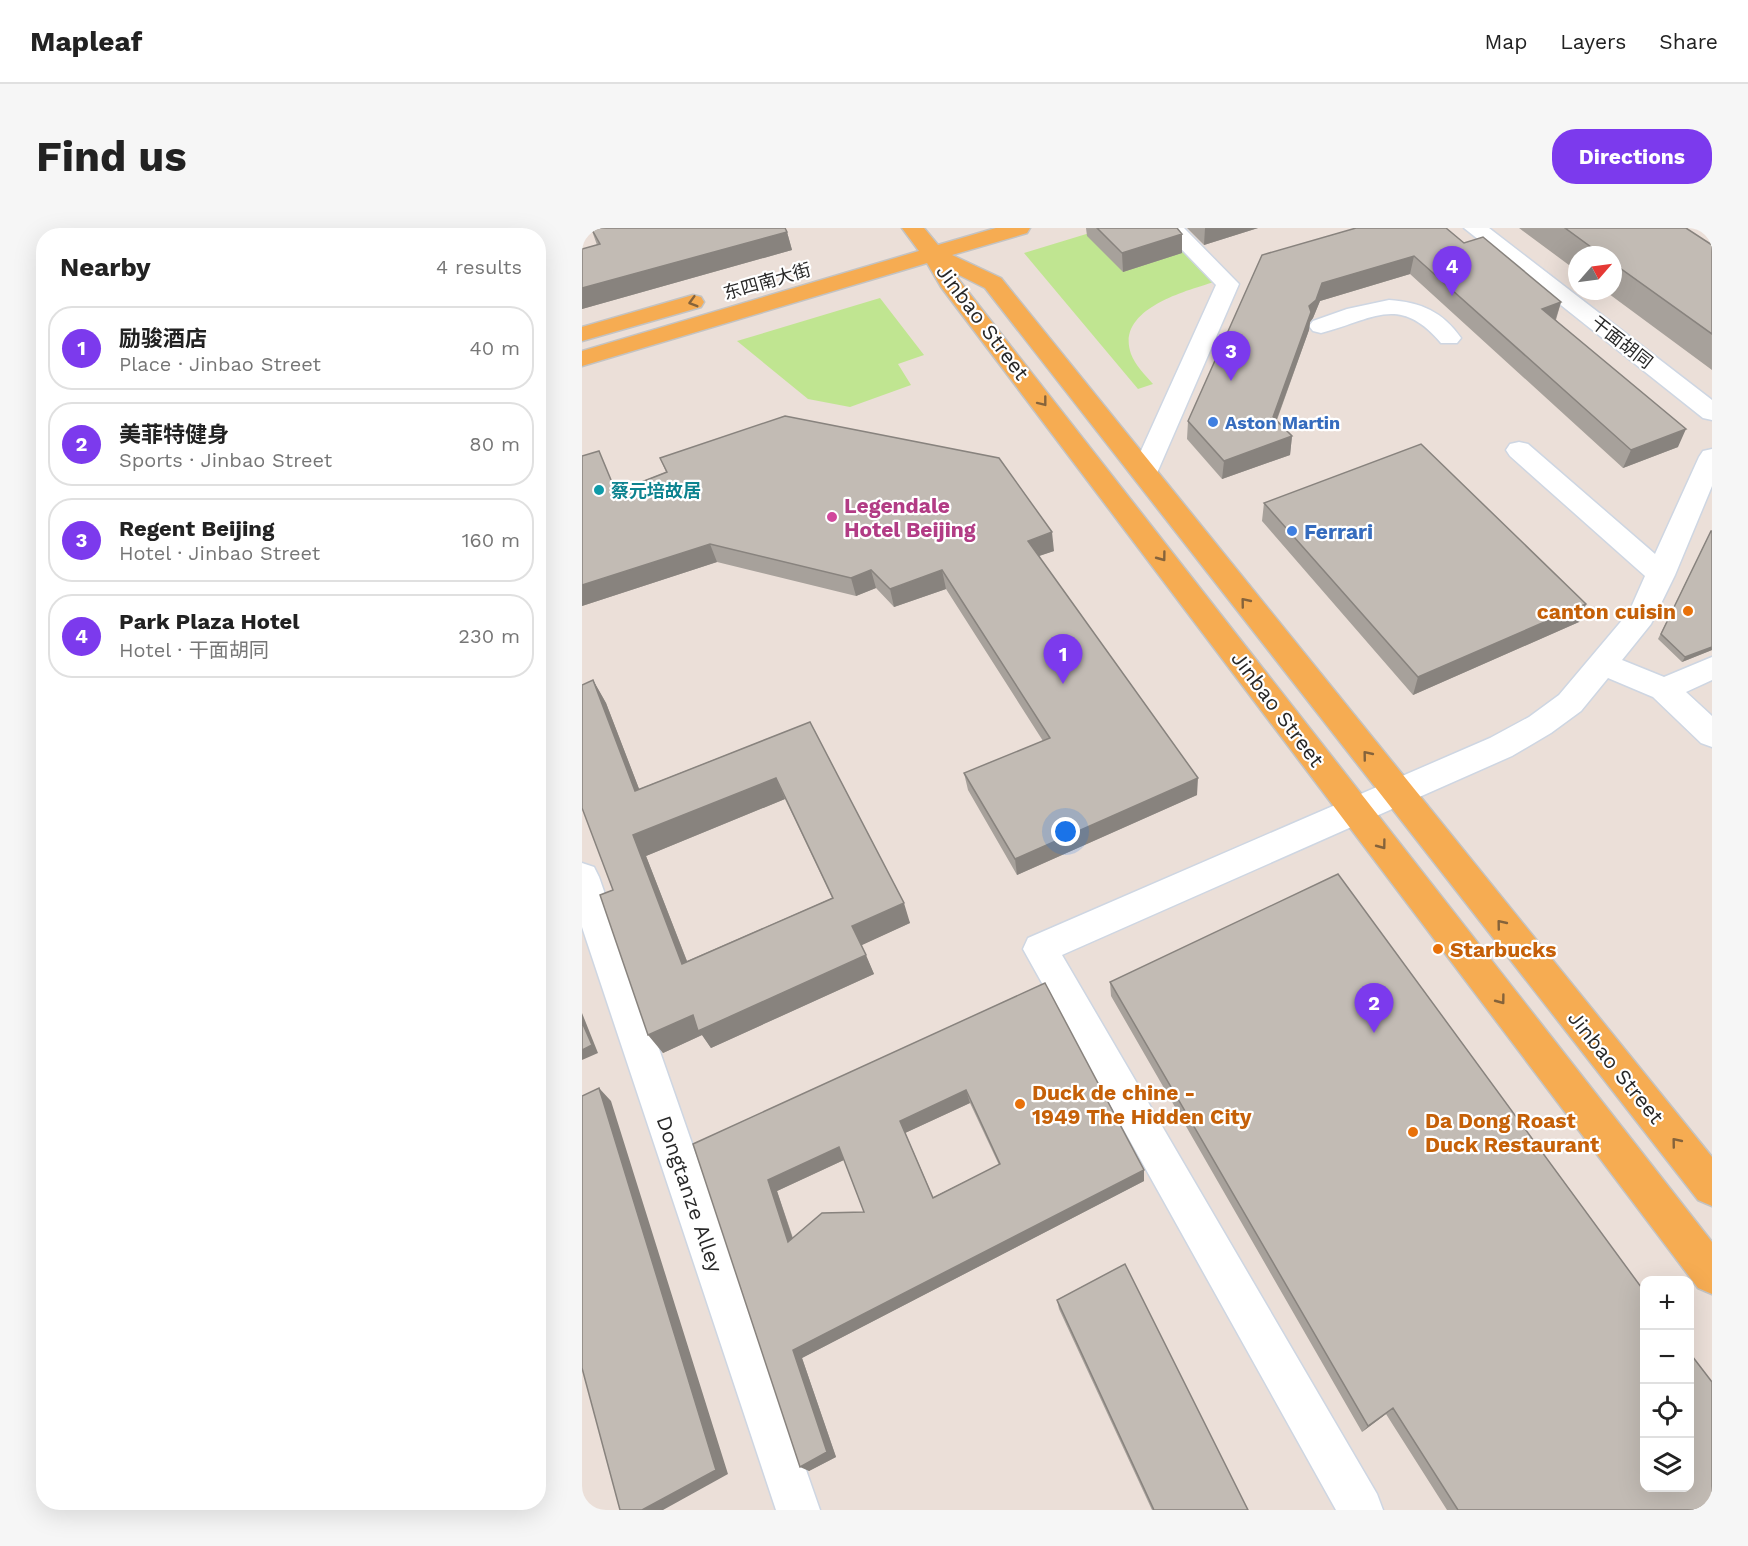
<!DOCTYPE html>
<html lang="en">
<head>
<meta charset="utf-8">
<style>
  :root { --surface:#fff; --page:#f6f6f6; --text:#222; --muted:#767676; --line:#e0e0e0; --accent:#7c3aed }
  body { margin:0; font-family:"Work Sans","Noto Sans SC",sans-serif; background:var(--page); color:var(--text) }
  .controls { position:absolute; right:18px; bottom:18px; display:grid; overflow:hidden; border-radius:12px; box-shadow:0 6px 24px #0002 }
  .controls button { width:54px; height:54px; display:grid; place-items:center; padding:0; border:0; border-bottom:2px solid var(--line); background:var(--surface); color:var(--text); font:30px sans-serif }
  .compass { position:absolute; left:986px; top:18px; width:54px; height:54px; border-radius:50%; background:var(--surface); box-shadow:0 6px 24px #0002; rotate:62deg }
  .you { position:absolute; left:484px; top:604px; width:21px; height:21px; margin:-15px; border:4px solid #fff; border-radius:50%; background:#1a73e8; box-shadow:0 0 0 9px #1a73e833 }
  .badge { display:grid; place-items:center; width:39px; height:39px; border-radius:50%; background:var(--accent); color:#fff; font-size:20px; font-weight:700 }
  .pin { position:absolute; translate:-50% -50px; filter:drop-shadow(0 2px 3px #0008) }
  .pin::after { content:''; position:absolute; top:32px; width:21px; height:18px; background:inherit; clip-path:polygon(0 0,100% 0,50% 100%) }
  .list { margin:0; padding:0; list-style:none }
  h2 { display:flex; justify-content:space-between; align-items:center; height:78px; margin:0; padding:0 24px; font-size:26px }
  h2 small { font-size:20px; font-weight:400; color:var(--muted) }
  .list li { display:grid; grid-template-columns:39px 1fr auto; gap:18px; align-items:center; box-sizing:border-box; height:84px; margin:0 12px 12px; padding:0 12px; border:2px solid var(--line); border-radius:24px }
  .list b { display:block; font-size:22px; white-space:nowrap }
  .list p { margin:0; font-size:20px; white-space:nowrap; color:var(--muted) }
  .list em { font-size:20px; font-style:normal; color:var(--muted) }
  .icon { flex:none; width:33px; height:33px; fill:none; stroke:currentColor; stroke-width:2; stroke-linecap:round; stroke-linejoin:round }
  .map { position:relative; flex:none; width:1130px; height:1282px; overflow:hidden; border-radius:24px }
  header { display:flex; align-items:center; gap:36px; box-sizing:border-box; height:84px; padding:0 30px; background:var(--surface); border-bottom:2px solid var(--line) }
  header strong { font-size:28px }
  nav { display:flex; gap:33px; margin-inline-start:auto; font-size:21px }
  .intro { display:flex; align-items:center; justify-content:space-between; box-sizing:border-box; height:144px; padding:0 36px }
  h1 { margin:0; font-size:42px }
  .button { padding:15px 27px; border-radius:24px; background:var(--accent); color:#fff; font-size:21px; font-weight:700 }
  main { display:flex; gap:36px; padding:0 36px }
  aside { flex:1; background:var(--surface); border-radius:24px; box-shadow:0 6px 24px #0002 }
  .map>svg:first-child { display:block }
</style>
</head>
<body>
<header>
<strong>Mapleaf</strong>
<nav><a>Map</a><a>Layers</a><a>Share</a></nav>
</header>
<div class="intro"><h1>Find us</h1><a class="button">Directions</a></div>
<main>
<aside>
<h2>Nearby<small>4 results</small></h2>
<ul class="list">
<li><span class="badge">1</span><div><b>励骏酒店</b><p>Place · Jinbao Street</p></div><em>40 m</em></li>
<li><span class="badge">2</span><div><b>美菲特健身</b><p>Sports · Jinbao Street</p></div><em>80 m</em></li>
<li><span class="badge">3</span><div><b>Regent Beijing</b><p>Hotel · Jinbao Street</p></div><em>160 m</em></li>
<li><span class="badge">4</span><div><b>Park Plaza Hotel</b><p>Hotel · 干面胡同</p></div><em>230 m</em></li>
</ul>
</aside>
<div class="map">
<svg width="1130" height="1282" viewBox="0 0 1130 1282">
  <rect width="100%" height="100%" fill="#ebdfd8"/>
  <path fill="#c0e591" d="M524 0H578L632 54C604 63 533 81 549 126 553 137 563 147 571 156L556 161 442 25Z
    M298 70 342 127 316 136 329 157 268 179 226 171 155 113Z"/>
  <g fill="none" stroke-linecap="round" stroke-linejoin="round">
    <defs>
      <path id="minor" d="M579 0H602L657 56 575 245 571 251 562 254 553 251 549 245 634 57Z
        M882 0H907L1130 172V192L1121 190Z
        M807 72C839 74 861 84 879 110L875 115H859C817 65 790 92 739 105L731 103 727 98 731 93 765 81Z
        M937 214 946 216 1073 326 1117 229 1121 223 1130 221V258L1093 347 1069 396 1040 432 1082 449 1130 429V452L1104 464 1130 488V519L1119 515 1071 469 1026 450 999 483 969 505 930 528 480 727 795 1266 801 1282H754L441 721 446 710 908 510 947 489 977 467 1047 384 1063 348 928 228 924 222 928 216Z
        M0 635 12 639 17 649 238 1282H194L0 699Z"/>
      <path id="major" d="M320 0H342L356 17 414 0H448L445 5 370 27 419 50 1130 929V978L1116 972 403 60 373 45 377 52 1130 1014V1066L1116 1060 359 59 345 35 0 138V123L337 23Z
        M111 67 119 69 122 74 119 79 0 113V99Z"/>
    </defs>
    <use href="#minor" stroke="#ced6e2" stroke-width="3"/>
    <use href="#major" stroke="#c3c3c3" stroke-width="3"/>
    <use href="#minor" fill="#fff" fill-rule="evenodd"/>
    <use href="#major" fill="#f6ac52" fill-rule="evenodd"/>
  </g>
  <path fill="#a7a19b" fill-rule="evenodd" d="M9 0 205 4 210 22 0 81V21L15 17Z
    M504 0H595L600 25 541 44 505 8Z
    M605 0H676L622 17Z
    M937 0H1104L1130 17V142L1023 63H1031V27H995V43Z
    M882 15 979 74 974 92 1096 219 1041 240 828 46 738 73 731 90 728 94 727 102 695 192 710 208 708 227 640 251 605 211 606 193 680 27Z
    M0 228 35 263 84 244 78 230 472 323 457 328 615 567 435 647 386 562 382 545 461 513 364 361 312 379 294 360 274 368 135 334 0 378Z
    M682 275 1004 376 997 394 831 467 680 293Z
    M1129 303 1130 422 1100 434 1076 411Z
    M11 452 24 475 57 561 228 494 328 695 279 717 292 746 129 820 120 807 81 825 31 662ZM203 571 250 670 105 733 64 628Z
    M528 754 1130 1282H865L804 1186 780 1204 529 768Z
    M463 755 562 953 220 1130 254 1229 227 1243 111 916ZM388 875 417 937 351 969 323 905ZM262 932 282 984 211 1010 195 963Z
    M475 1072 666 1282H570L477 1081Z"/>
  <path fill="#88837e" d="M623 0H676L622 17Z
    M205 4 210 22 0 81V60Z
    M600 6V25L541 44 540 25Z
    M832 28 828 46 738 73 731 90 728 94 727 102 689 207 691 189 727 78 740 55Z
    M979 74 973 93 960 81Z
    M1104 201 1096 219 1041 240 1049 222Z
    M710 208 708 227 640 251 642 233Z
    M470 304 472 323 448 331 446 313Z
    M128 316 135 334 0 378V357Z
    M289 342 294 360 274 368 269 350Z
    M360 342 364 361 312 379 308 361Z
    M1004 376 997 394 831 467 836 449Z
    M1130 419V422L1100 434 1103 429Z
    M11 452 24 475 66 584 53 563Z
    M194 550 203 571 64 628 113 754 100 736 51 607Z
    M616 550 615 567 435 647 433 631Z
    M322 675 328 695 278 718 270 698Z
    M284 727 292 746 129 820 120 807 81 825 66 807 111 787Z
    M0 785 16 825 0 832Z
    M17 860 29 873 146 1246 81 1282H60Z
    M384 862 388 875 323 905 356 980 318 893Z
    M257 919 264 931 195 963 215 1024 206 1014 186 952Z
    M562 942V953L220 1130 254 1229 227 1243 218 1239 211 1122Z
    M811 1180 804 1186 780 1204 786 1198Z"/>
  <path fill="#c2bbb4" stroke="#88837e" stroke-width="1.5" fill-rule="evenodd" d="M9 0H203L205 4 0 60V21L18 16Z
    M515 0H595L600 6 540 25Z
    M774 0H864L882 15 901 9 979 74 960 81 1104 201 1049 222 832 28 740 55 734 72 727 78 729 84 691 189 710 208 642 233 606 193 680 27Z
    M983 0H1104L1130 17V106L1031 35V27H1020Z
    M203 188 417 230 470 304 446 313 616 550 433 631 382 545 468 510 360 342 308 361 289 342 269 350 128 316 0 357V228L17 223 34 264 85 244 78 230Z
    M839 216 1004 376 836 449 682 275Z
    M1129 303H1130V419L1103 429 1079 406Z
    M11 452 53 563 228 494 322 675 270 698 284 727 116 803 111 787 66 807 18 667 31 662 0 580V457ZM194 550 251 670 100 736 51 607Z
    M756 646 1062 1063V1260H1107V1124L1130 1154V1282H876L811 1180 786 1198 528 754Z
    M463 755 562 942 211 1122 245 1224 218 1239 111 916ZM384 862 418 936 351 970 318 893ZM257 919 282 984 240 985 206 1014 186 952Z
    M0 794 10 817 0 822Z
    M17 860 134 1242 60 1282H38L0 1140V868Z
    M543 1036 666 1282H572L475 1072Z"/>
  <defs><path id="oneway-chevron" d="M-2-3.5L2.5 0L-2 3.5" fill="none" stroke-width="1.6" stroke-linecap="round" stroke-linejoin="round" transform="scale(1.5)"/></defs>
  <g stroke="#85633b">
    <use href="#oneway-chevron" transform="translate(111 74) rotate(164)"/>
    <use href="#oneway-chevron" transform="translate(461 174) rotate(52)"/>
    <use href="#oneway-chevron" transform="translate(580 329) rotate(53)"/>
    <use href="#oneway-chevron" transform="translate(663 374) rotate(-129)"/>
    <use href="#oneway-chevron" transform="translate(785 527) rotate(-129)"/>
    <use href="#oneway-chevron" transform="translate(800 617) rotate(53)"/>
    <use href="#oneway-chevron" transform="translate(919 696) rotate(-129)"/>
    <use href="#oneway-chevron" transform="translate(919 772) rotate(53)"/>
    <use href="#oneway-chevron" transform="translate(1094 914) rotate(-129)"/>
  </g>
  <g fill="#3f7fe0" stroke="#fff" stroke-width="2">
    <circle cx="631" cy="194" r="6"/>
    <circle cx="710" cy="303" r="6"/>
  </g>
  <circle fill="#0f9aa8" stroke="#fff" stroke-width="2" cx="17" cy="262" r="6"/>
  <circle fill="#d1479c" stroke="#fff" stroke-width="2" cx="250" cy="289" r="6"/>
  <g fill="#e8710a" stroke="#fff" stroke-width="2">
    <circle cx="1106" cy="383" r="6"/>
    <circle cx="856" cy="721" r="6"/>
    <circle cx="438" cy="876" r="6"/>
    <circle cx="831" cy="904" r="6"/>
  </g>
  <g text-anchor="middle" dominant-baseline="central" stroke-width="4.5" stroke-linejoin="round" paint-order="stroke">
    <g font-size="18" fill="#282828" stroke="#fff">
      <text transform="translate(185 53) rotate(-16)">东四南大街</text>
      <text transform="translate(1040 114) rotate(38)">干面胡同</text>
    </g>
    <g font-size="18" font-weight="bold" fill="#366cbe" stroke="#fff" text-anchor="start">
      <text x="643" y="194">Aston Martin</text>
    </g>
    <g font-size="18" font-weight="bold" fill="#0d838f" stroke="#fff" text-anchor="start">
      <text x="29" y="262">蔡元培故居</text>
    </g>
    <g font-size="21" fill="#282828" stroke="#fff">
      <text transform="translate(401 94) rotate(53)">Jinbao Street</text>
      <text transform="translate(696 481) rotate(53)">Jinbao Street</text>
      <text transform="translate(1034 839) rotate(51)">Jinbao Street</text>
      <text transform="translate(108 966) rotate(71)">Dongtanze Alley</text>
    </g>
    <g font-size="21" font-weight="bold" fill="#b23c85" stroke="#fff" text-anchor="start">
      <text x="262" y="277">Legendale<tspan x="262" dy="24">Hotel Beijing</tspan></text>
    </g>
    <g font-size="21" font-weight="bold" fill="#366cbe" stroke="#fff" text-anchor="start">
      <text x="722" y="303">Ferrari</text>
    </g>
    <g font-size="21" font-weight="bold" fill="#c56008" stroke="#fff" text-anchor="start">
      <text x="1094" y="383" text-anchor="end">canton cuisin</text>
      <text x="868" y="721">Starbucks</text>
      <text x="450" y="864">Duck de chine -<tspan x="450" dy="24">1949 The Hidden City</tspan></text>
      <text x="843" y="892">Da Dong Roast<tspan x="843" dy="24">Duck Restaurant</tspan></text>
    </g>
  </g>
</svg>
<div class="controls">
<button>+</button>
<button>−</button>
<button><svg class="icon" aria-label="locate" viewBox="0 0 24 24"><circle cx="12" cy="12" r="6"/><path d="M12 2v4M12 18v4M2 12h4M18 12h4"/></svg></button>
<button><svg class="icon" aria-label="layers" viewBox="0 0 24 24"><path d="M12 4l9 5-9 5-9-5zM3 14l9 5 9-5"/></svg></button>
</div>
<svg class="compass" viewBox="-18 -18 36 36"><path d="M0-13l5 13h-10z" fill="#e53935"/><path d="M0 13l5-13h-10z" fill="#767676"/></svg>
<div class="you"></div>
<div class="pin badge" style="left:481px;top:456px">1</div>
<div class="pin badge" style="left:792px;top:805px">2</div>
<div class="pin badge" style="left:649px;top:153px">3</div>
<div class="pin badge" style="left:870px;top:68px">4</div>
</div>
</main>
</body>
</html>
